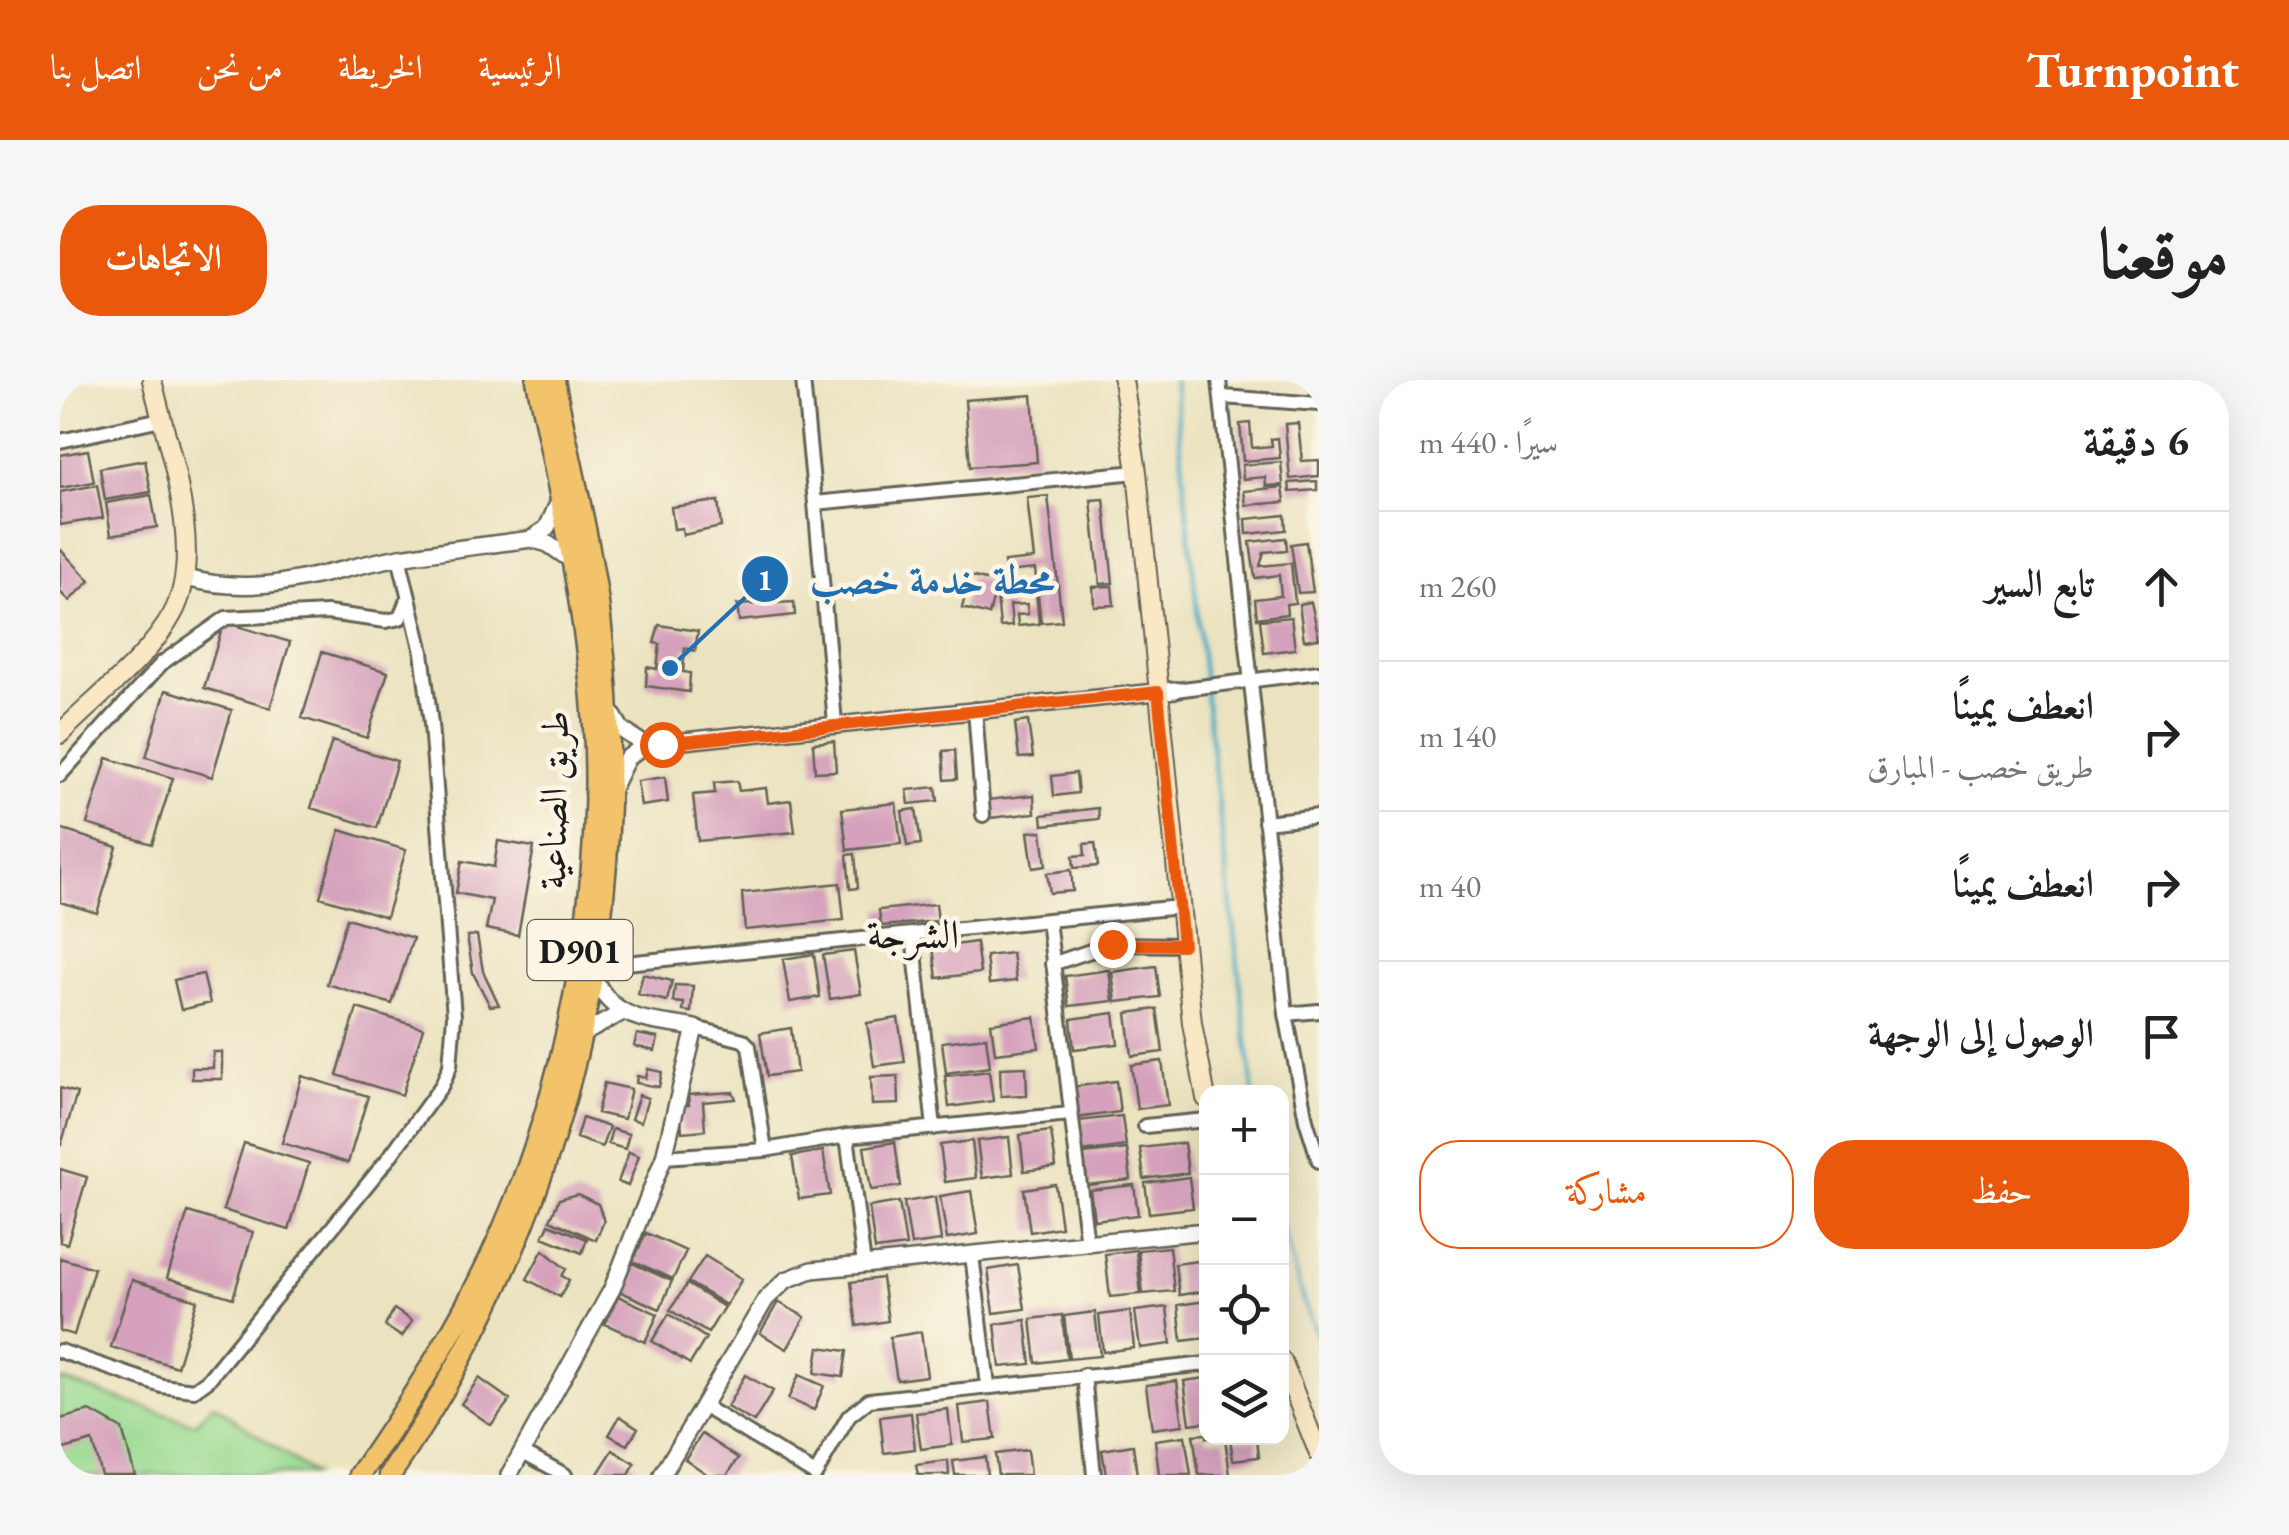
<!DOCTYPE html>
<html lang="ar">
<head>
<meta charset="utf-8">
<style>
  :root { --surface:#fff; --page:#f6f6f6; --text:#222; --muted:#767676; --line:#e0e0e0; --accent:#ea580c }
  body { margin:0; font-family:"EB Garamond",Amiri,serif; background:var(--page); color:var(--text); direction:rtl }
  .controls { position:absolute; right:30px; bottom:30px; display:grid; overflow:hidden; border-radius:20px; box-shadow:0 10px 40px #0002 }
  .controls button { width:90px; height:90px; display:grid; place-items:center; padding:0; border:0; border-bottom:2px solid var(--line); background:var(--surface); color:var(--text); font:50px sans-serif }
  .stop { position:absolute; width:30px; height:30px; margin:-22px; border:8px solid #ea580c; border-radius:50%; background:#fff }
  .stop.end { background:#ea580c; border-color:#fff; box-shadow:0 2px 10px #0008 }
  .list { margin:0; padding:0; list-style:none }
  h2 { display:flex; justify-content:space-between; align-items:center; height:130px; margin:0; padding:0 40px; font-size:42px }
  h2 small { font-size:32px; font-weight:400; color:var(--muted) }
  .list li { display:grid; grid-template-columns:65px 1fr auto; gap:30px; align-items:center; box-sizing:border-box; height:150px; padding:0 40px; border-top:2px solid var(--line) }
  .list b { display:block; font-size:38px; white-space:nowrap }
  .list p { margin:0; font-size:32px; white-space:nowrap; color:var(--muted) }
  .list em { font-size:32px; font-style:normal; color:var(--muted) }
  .actions { display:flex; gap:20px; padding:30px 40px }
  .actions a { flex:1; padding:22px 0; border:2px solid var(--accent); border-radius:40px; text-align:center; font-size:35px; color:var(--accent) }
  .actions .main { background:var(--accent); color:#fff }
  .icon { flex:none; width:55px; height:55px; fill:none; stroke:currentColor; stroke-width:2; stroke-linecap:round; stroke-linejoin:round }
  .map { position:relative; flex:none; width:1259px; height:1095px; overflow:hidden; direction:ltr; border-radius:40px }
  header { display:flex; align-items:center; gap:60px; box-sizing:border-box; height:140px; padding:0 50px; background:var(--accent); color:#fff }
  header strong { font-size:48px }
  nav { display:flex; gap:55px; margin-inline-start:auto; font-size:35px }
  .intro { display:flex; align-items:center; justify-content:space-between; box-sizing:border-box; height:240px; padding:0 60px }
  h1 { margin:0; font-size:70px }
  .button { padding:25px 45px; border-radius:40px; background:var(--accent); color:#fff; font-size:35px; font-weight:700 }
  main { display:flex; gap:60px; padding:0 60px }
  aside { flex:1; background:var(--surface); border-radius:40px; box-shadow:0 10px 40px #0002 }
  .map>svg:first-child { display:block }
</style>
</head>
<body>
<header>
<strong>Turnpoint</strong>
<nav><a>الرئيسية</a><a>الخريطة</a><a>من نحن</a><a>اتصل بنا</a></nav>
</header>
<div class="intro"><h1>موقعنا</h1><a class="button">الاتجاهات</a></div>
<main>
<aside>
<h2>6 دقيقة<small>سيرًا · 440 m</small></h2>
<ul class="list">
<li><svg class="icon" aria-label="ahead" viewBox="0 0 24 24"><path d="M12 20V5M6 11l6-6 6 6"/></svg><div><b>تابع السير</b></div><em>260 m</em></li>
<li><svg class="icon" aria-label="right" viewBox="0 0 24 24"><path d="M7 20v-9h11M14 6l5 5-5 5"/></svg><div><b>انعطف يمينًا</b><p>طريق خصب - المبارق</p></div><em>140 m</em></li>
<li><svg class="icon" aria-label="right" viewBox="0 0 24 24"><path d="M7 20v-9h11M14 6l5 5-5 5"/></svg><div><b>انعطف يمينًا</b></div><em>40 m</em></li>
<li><svg class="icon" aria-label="arrive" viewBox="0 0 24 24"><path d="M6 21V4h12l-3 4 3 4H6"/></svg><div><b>الوصول إلى الوجهة</b></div></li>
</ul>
<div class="actions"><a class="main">حفظ</a><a>مشاركة</a></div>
</aside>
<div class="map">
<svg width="1259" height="1095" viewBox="0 0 1259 1095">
  <rect width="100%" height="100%" fill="#fcf5e5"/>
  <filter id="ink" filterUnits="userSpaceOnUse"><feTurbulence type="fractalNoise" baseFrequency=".01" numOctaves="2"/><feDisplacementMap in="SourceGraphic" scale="20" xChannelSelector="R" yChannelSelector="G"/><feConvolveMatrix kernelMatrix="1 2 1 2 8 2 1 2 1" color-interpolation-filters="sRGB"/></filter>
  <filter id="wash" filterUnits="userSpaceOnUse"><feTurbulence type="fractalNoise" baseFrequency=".0048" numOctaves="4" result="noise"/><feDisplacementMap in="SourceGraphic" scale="40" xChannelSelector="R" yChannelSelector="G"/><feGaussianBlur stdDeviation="2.25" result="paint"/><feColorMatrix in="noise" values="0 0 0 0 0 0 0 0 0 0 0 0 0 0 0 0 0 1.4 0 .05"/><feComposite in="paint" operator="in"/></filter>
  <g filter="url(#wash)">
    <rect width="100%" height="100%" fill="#ebe3c0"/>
    <path fill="#99da91" stroke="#5a7b56" stroke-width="2.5" d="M0 999 134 1044 154 1024 253 1095H0Z"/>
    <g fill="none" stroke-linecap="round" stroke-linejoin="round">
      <path stroke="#41a9c1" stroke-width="4" d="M1114 0 1144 301
        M1145 310 1193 712
        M1222 846 1243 921 1259 959"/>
    </g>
    <g id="blocks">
      <path fill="#d5a1bc" d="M972 15 977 82 910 87 905 20Z
        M1190 43 1192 68 1212 66 1211 59 1218 58 1220 78 1183 81 1180 44Z
        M1238 43 1242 81 1259 80V96L1230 99 1225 44Z
        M28 70 34 102 0 108V75Z
        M85 80 91 112 45 120 40 88Z
        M1221 82 1223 105 1206 106 1205 97 1183 99 1182 85Z
        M1257 101V110L1230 112 1229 103Z
        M37 105 43 138 0 145V112Z
        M1223 107 1225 122 1186 125 1184 111Z
        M91 115 97 147 51 155 46 123Z
        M988 116 1002 241 981 243 975 189 945 192 944 182 974 179 967 118Z
        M1044 119 1053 203 1040 204 1031 120Z
        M658 121 661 147 623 155 622 148 614 149 611 127Z
        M1225 135 1226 150 1187 154 1186 139Z
        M1226 158 1227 170 1204 172 1200 186 1231 183 1235 223 1226 224 1227 234 1197 238 1195 219 1221 216 1219 195 1195 198 1190 162Z
        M1246 162 1253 212 1238 213 1231 164Z
        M0 169 30 201 9 221 0 212Z
        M910 196 937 203 929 235 902 228Z
        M1052 206 1054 225 1034 226 1033 207Z
        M976 211 979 244 958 246 957 235 968 234 967 224 950 225 952 246 940 247 937 215Z
        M734 222 735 235 679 241 677 225Z
        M1251 222 1259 258 1244 260 1239 224Z
        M1231 237 1235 269 1204 273 1200 240Z
        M164 242 230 262 210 328 144 308Z
        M599 245 638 251 635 271 625 268 623 292 630 293 629 312 586 306 587 287 597 289 600 264 594 263Z
        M262 272 328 292 307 358 242 338Z
        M106 310 172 330 152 397 86 377Z
        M968 341 973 377 959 378 955 343Z
        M272 361 337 381 317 448 251 428Z
        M774 361 776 391 755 392 753 363Z
        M895 370 897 399 885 400 883 371Z
        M47 378 113 398 92 464 27 444Z
        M1016 393 1018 413 994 416 992 396Z
        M605 397 608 422 581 426 577 401Z
        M677 401 679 411 706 408 708 423 731 420 735 452 638 461 633 415 655 413 654 403Z
        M876 407 878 421 849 424 847 410Z
        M974 415 975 433 929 438 927 420Z
        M836 423 841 464 787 470 782 429Z
        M1038 428 1039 439 983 445 982 435Z
        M856 429 861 464 847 466 842 431Z
        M0 449 57 467 37 533 0 522Z
        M280 450 346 470 326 537 260 517Z
        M982 451 986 486 973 488 968 452Z
        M438 461 474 467 458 555 426 549 432 520 396 513 402 481 434 487Z
        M1035 463 1038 486 1014 488 1013 476 1025 475 1024 464Z
        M795 474 798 508 790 509 787 475Z
        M1011 490 1013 511 990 513 987 493Z
        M780 503 784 540 685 550 682 513Z
        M876 524 878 541 821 546 819 530Z
        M287 538 353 558 332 624 267 604Z
        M417 555 423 591 439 625 430 626 413 593 407 556Z
        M916 562 920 593 877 598 873 568Z
        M794 571 801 614 770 619 763 575Z
        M952 573 956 601 929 604 926 576Z
        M754 574 760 617 730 622 723 579Z
        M1096 586 1100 617 1056 622 1052 592Z
        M1049 590 1053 621 1009 626 1005 596Z
        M143 594 150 623 121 630 114 600Z
        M583 594 612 601 607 621 578 614Z
        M615 605 633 606 631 632 623 631 624 623 613 622Z
        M297 628 363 648 342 715 277 695Z
        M1097 629 1103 672 1072 676 1067 633Z
        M1054 633 1058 664 1014 669 1011 639Z
        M975 637 979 668 935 673 931 643Z
        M838 638 845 682 814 686 807 643Z
        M731 648 737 692 707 696 700 653Z
        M577 654 598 658 595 671 574 666Z
        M926 657 930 687 886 693 882 662Z
        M153 672H162V699H132V688H153Z
        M1102 681 1108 725 1077 729 1071 685Z
        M966 687 967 715 941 716 940 688Z
        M588 689 602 692 599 707 576 703 577 696 586 698Z
        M929 691 933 721 889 727 885 696Z
        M242 696 308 716 288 783 222 763Z
        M838 696 839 724 812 725 811 697Z
        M1056 701 1060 732 1016 738 1012 707Z
        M544 703 571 709 564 739 537 733Z
        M0 708 17 713 1 765H0Z
        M673 712 676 719 643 722 645 750 622 752 620 725H629L628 715Z
        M579 715 588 718 581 742 571 739Z
        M1062 736 1066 766 1022 772 1018 741Z
        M522 738 549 747 542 767 516 758Z
        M552 749 569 754 565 769 548 764Z
        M991 751 996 787 964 791 960 755Z
        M949 757 953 794 922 798 917 761Z
        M912 761 916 798 885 802 880 765Z
        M835 762 841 806 811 810 804 767Z
        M184 763 249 783 229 850 163 830Z
        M1124 763 1128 793 1084 799 1080 768Z
        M1067 769 1071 800 1027 805 1023 774Z
        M763 771 770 815 739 819 732 776Z
        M569 772 579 776 568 806 558 802Z
        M0 789 27 797 7 864 0 862Z
        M1129 797 1133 828 1089 833 1085 803Z
        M995 804 1001 847 970 852 964 809Z
        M1074 805 1078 835 1034 840 1030 810Z
        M911 811 918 854 887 859 880 816Z
        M517 814 538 824 544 841 536 860 490 840 499 819Z
        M875 817 881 861 851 865 844 822Z
        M839 822 846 866 815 870 809 827Z
        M128 832 193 852 173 918 107 898Z
        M489 844 527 859 522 873 483 857Z
        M586 853 626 871 613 899 573 881Z
        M1109 867 1114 911 1083 914 1078 870Z
        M483 870 506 889 502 896 509 900 500 917 467 899Z
        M1076 870 1081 914 1050 917 1045 874Z
        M645 876 682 899 666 925 628 902Z
        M0 878 34 888 14 955 0 951Z
        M1146 880V911L1119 915 1115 884Z
        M572 883 612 901 600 929 559 911Z
        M958 885 965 929 934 933 928 890Z
        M822 898 828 941 797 946 791 902Z
        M72 900 137 920 117 987 51 967Z
        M627 904 664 927 648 953 610 930Z
        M558 916 598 934 585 962 545 944Z
        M1146 921V958L1122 961 1118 925Z
        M718 922 745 937 727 969 700 953Z
        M1107 927 1111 964 1080 968 1075 931Z
        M334 929 352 941 342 957 325 946Z
        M1070 931 1074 968 1043 972 1039 935Z
        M1035 932 1040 976 1009 979 1004 936Z
        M609 934 646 958 630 984 592 961Z
        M1002 935 1007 979 976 983 971 939Z
        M966 940 971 984 940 987 935 944Z
        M861 952 867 996 837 1000 830 957Z
        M759 967 787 971 783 997 755 993Z
        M685 995 713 1011 694 1042 667 1027Z
        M739 995 764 1006 754 1030 728 1019Z
        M419 998 450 1020 431 1045 401 1024Z
        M1146 998V1042L1130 1044 1124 1001Z
        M1117 1001 1123 1045 1092 1049 1086 1005Z
        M930 1022 935 1059 903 1062 899 1026Z
        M888 1029 892 1065 861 1069 856 1033Z
        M30 1031 62 1049 75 1095H41L32 1061 0 1070V1039Z
        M851 1033 855 1069 824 1073 820 1037Z
        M560 1036 578 1048 568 1065 549 1055Z
        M642 1054 679 1078 667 1095H648L625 1079Z
        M1146 1054V1058H1165L1170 1095H1139L1133 1055Z
        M1125 1056 1131 1095H1099L1095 1060Z
        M1170 1058H1197L1199 1077 1173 1080Z
        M1073 1065 1077 1095H1046L1042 1070Z
        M553 1070 575 1084 569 1095H537Z
        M967 1070 970 1095H938L935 1074Z
        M925 1077 927 1095H895L893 1081Z
        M888 1081 889 1095H858L856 1085Z"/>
    </g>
  </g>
  <g filter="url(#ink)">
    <use href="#blocks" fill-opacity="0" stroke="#646255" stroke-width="2.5"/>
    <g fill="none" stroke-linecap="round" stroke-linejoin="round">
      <defs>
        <path id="minor" d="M743 0 755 123 1077 92
          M1159 0 1226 634 1246 740 1259 781
          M1163 17 1259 24
          M0 61 101 39
          M755 123 775 343
          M1115 310 1259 292
          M915 329 923 435
          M0 395 102 283 166 238 267 233 326 241 340 238 346 222
          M1205 442 1259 436
          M988 540 1120 527
          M853 554 874 748
          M566 583 988 540 1027 864
          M992 584 1051 564 1123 565
          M1226 634 1259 631
          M635 648 683 660 689 666 705 770 787 756 1010 734
          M1085 746 1146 740
          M787 756 804 885
          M604 777 705 770
          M912 875 928 1005
          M0 971 102 1006 134 1010 148 1000 328 779 382 705 390 686 394 636 371 344 362 272 339 177
          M1024 995 1034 1095
          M643 1026 755 1094
          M463 1072 505 1095
          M755 1095 789 1036 809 1020 1146 984"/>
        <path id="tertiary" d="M471 159 487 148 500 119
          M126 198C206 219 262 191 340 177 383 170 428 165 471 159L488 164 514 182
          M550 330 562 350 585 365
          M551 411 567 378 585 365 1115 310
          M523 654 561 633
          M449 1095 552 909 604 777 635 648C593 640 554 643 535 599
          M602 1095 706 919 726 900 752 890 1146 851"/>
        <path id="secondary" d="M1063 0 1077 92 1132 643 1146 718
          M0 354C36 317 87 280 112 235 147 174 107 66 92 0
          M1222 981 1259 1074"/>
        <path id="trunk" d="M300 1095C353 1018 404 939 441 854 515 686 551 472 529 290 518 193 496 97 477 0
          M330 1095C503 841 577 543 540 238 530 158 509 79 494 0"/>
      </defs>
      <use href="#minor" stroke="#646255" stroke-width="18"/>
      <use href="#tertiary" stroke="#646255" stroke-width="20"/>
      <use href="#secondary" stroke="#646255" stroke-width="22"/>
      <use href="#trunk" stroke="#646255" stroke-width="25"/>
      <use href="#minor" stroke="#fff" stroke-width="12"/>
      <use href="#tertiary" stroke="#fff" stroke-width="15"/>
      <use href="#secondary" stroke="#fae7c3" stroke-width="18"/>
      <use href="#trunk" stroke="#f2c36a" stroke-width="20"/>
    </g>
  </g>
  <g fill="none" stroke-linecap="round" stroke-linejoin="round" filter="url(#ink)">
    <path stroke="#ea580c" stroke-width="12" d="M602 364 1098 312 1123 565 1052 564"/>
  </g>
  <g text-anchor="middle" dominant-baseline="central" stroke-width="9" stroke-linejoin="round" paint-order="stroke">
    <rect fill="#fcf5e5" stroke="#5f5d58" stroke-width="2.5" x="467.5" y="540" width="105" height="60" rx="8"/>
    <g font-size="35" font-weight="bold" fill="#1c1c1c">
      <text x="520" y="570">D901</text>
    </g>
    <g font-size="38" fill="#1c1c1c" stroke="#fcf5e5">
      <text transform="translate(493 420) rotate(-89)">طريق الصناعية</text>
    </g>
    <g font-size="40" fill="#1c1c1c" stroke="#fcf5e5">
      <text x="853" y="554">الشرجة</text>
    </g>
  </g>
  <path fill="none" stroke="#1f6fb2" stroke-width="4" d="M610 288L705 199"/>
  <g fill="#1f6fb2" stroke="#fcf5e5" stroke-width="4">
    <circle cx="610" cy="288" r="10"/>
    <circle cx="705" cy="199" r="25"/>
  </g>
  <g font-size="30" text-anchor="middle" font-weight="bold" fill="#fff">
    <text x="705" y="210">1</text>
  </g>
  <g font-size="40" text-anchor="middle" font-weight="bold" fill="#1f6fb2" stroke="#fcf5e5" stroke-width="9" stroke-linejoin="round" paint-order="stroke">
    <text x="872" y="213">محطة خدمة خصب</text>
  </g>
</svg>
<div class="controls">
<button>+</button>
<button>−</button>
<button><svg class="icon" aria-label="locate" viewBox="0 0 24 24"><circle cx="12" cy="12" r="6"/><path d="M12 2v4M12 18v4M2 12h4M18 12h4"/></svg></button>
<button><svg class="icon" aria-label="layers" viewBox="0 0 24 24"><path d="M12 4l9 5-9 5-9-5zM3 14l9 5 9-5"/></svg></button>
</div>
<div class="stop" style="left:602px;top:364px"></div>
<div class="stop end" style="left:1052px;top:564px"></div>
</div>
</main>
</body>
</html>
